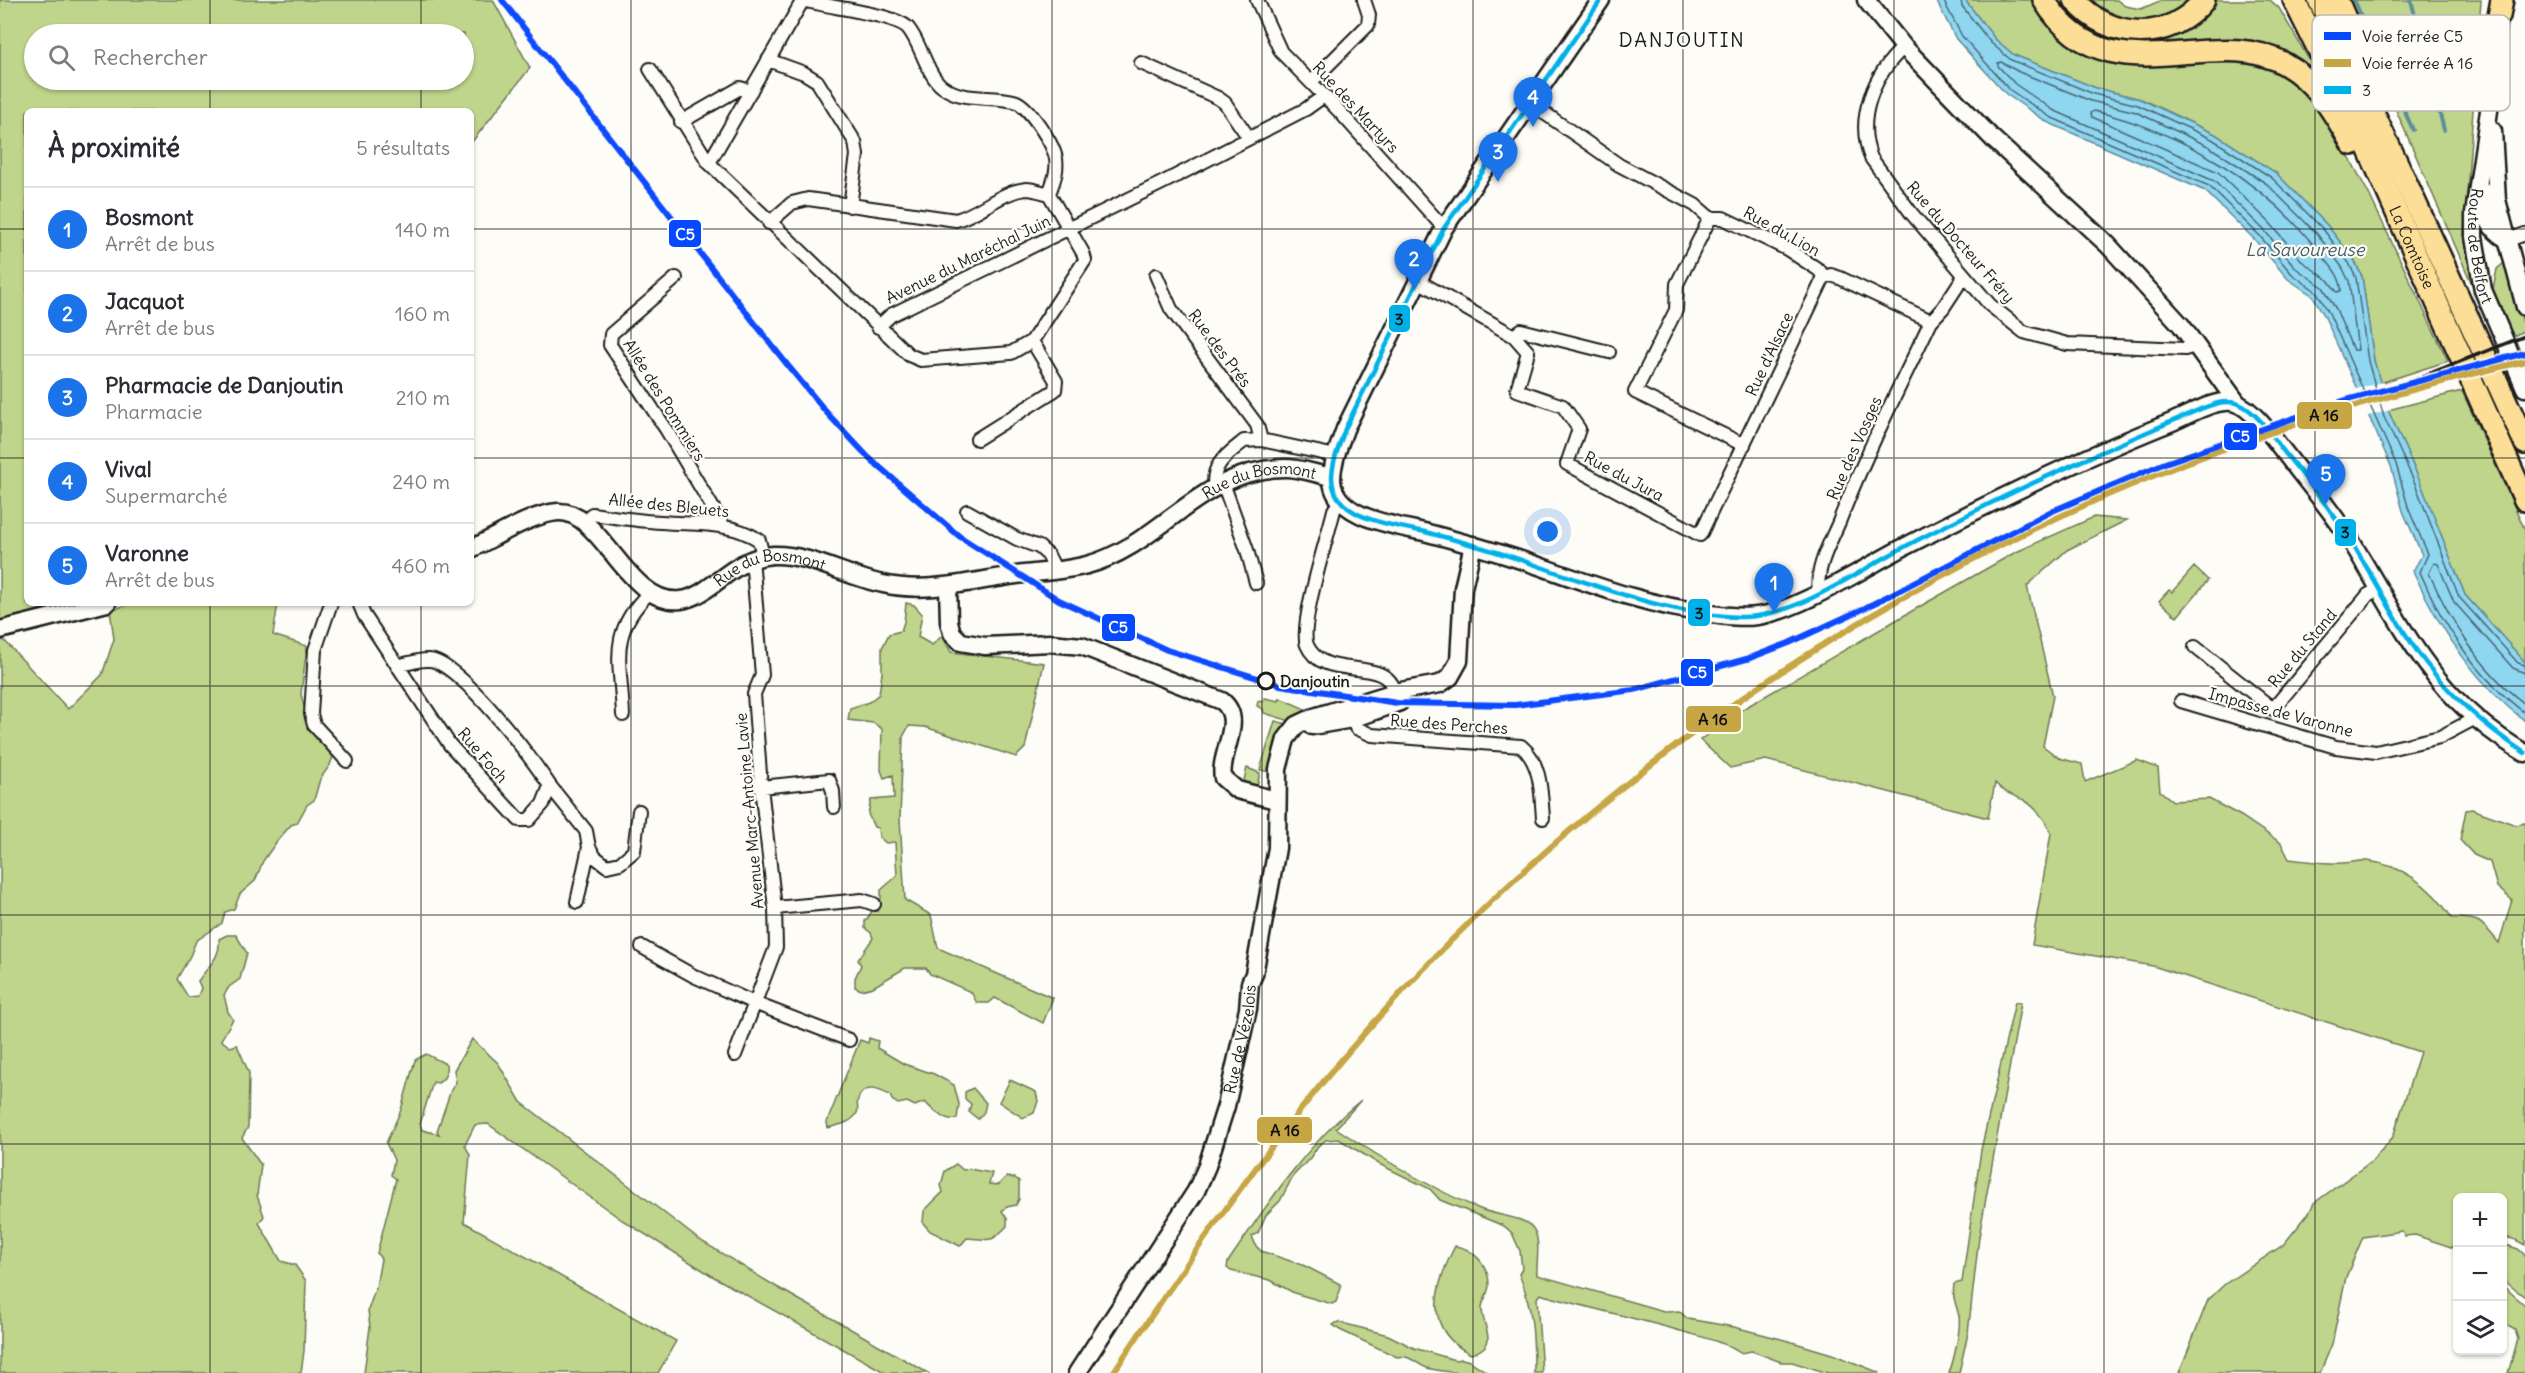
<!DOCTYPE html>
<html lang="fr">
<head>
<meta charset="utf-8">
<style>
  :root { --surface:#fff; --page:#f2f2f3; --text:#2b2b33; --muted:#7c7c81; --line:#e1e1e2; --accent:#1a73e8 }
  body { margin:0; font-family:Delius,sans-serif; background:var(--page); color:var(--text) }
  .controls { position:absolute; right:18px; bottom:18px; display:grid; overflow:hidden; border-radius:9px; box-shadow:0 2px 4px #0004 }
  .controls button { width:54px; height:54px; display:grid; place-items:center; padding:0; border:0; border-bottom:2px solid var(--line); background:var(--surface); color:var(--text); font:30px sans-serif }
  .you { position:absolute; left:1548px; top:532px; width:21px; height:21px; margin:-15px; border:4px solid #fff; border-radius:50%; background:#1a73e8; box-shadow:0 0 0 9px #1a73e833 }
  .badge { display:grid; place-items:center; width:39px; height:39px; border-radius:50%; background:var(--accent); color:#fff; font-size:20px; font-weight:700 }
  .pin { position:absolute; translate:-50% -50px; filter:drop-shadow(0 2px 3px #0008) }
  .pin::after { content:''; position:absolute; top:32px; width:21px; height:18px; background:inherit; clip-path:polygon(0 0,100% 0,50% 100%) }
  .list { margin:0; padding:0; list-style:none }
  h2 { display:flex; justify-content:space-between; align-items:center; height:78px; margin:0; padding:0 24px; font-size:26px }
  h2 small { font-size:20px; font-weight:400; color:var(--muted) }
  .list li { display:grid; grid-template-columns:39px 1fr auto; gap:18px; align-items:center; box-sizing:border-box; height:84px; padding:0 24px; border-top:2px solid var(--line) }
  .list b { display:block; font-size:22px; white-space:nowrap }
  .list p { margin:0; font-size:20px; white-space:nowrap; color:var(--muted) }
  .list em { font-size:20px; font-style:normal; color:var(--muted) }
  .icon { flex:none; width:33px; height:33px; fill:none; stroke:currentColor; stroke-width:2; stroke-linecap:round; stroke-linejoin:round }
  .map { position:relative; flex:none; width:2525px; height:1373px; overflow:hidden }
  .search { position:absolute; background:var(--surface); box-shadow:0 2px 4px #0004; left:24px; top:24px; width:450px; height:66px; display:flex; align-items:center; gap:15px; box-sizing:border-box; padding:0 21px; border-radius:33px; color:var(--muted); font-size:22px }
  .panel { position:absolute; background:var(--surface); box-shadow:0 2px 4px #0004; left:24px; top:108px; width:450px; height:498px; border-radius:9px }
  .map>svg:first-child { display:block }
</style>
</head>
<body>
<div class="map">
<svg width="2525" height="1373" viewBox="0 0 2525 1373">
  <rect width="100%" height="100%" fill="#fdfcf7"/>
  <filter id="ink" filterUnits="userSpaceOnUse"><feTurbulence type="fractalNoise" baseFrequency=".0167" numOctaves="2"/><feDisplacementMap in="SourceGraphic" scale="12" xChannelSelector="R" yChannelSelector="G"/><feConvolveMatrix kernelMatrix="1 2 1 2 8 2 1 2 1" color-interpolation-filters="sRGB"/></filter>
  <g filter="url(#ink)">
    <path fill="#bed58b" stroke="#6d7854" stroke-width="1.5" fill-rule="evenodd" d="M0 0H493L530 68 471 143V111H27V603H76L0 622ZM34 34H464V80H34Z
      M1965 0H2035L2066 36 2219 59 2249 61 2274 68 2301 87 2334 129 2369 194 2448 361 2380 383 2374 360 2362 276 2354 260 2327 225 2276 173 2215 134 2141 99 2096 88 2014 55 1995 39Z
      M2054 0H2069L2100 29 2205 11 2214 0H2270L2279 8 2311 63 2304 68 2103 40 2070 19Z
      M2089 0H2117L2125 6 2141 9 2162 0H2194C2183 7 2170 18 2158 22 2132 30 2107 16 2089 0Z
      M2348 0H2481L2464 234 2474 289Z
      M2504 263 2507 264 2525 330 2510 338 2494 297 2493 289 2497 269Z
      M2462 391 2525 530V662L2465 595 2419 479 2388 410Z
      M2094 517 2127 520 2067 550 2027 586 2053 696 2043 746 2059 758 2082 764 2085 782 2137 760 2158 768 2160 791 2173 801 2209 799 2241 816 2281 843 2289 859C2307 861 2326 864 2344 863 2352 863 2360 860 2367 861 2404 865 2432 888 2452 918 2482 918 2480 921 2499 943L2512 900 2497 887 2490 862 2474 855 2460 840 2466 810 2472 809 2516 825 2525 823V1245L2514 1239 2503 1237 2502 1198H2458L2457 1249 2415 1235 2405 1236 2402 1231 2363 1237 2346 1277 2332 1344 2320 1373H2179L2208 1300 2225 1284 2283 1245 2309 1213 2314 1203 2372 1161 2393 1137 2420 1052 2153 966 2032 945 2051 833C2048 822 2034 806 2024 800 2012 795 2004 793 1995 783L1988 818 1766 760 1730 768 1700 740 1743 709 1905 615 2014 553Z
      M2194 567 2208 580 2177 617 2159 601 2169 590 2172 592Z
      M134 603H278L273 635 307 646 301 694 309 727 334 754 330 765 320 779 314 800 307 805 297 823 291 825 277 841 263 861 255 881 240 894 234 909 225 912 222 923 196 941 190 956 177 979 188 997 198 996 201 988 198 981C208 966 221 958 219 939L227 935H236L247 953 240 979 229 987 224 995 228 1012 233 1019 221 1040 230 1047 237 1045 249 1073 248 1127 242 1138 261 1165 257 1195 264 1216 259 1223 281 1261 295 1265 306 1281 304 1351 301 1373H0V641L4 640 68 709 102 675 114 639 110 610Z
      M906 603 914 605 922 614 918 637 932 645 942 636 951 652 1044 663 1025 748 1016 757 925 727 909 726 903 737 900 819 905 900 931 915 938 948 1053 998 1043 1023 995 998 989 1003H977L971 992 930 974 926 968H905L873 987 861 990 855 987V978L861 965 858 960 873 938 871 933 865 928V921C873 914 872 904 881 899V890L897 876 895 842 886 843 879 837 878 828 874 827 868 814 871 800 894 798 893 775 884 778 881 770 882 729 873 723 848 720 850 708 869 702 879 694 882 673V648L889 634 901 631 904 622Z
      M1265 698 1279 701 1280 698 1310 711 1290 721 1264 713 1263 709 1257 706 1258 701 1263 702Z
      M1275 721 1291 725 1270 772 1260 770Z
      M1247 768 1260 773 1256 790 1243 784Z
      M2015 1002 2021 1003 1979 1237 1968 1333 1959 1373H1949C1954 1360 1961 1329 1959 1316 1956 1304 1952 1297 1954 1284L1962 1282 1981 1150Z
      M869 1038 878 1041 877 1048 904 1064 934 1074 954 1085 959 1104 957 1119C945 1121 933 1111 925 1102L915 1106 907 1102 898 1104 892 1100 890 1095C879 1090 864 1083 858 1099 856 1103 859 1109 857 1113 852 1123 838 1125 828 1128L827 1122 860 1040 868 1043Z
      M472 1039 498 1063 521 1102 698 1239 775 1286 928 1373H886L714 1277 622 1220 488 1124 475 1125 465 1145 470 1155 464 1222 676 1341 658 1373H364L370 1327 368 1310 376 1287 381 1259 377 1253 396 1179 391 1175 394 1160 386 1143 401 1110 415 1060 426 1054 446 1064C447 1073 446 1078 438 1083L433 1082 420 1124 422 1130 439 1134 437 1131 451 1090 456 1082 454 1070Z
      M1010 1080 1036 1092 1038 1101 1034 1113 1023 1118 999 1102Z
      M973 1088 986 1103 984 1112 978 1119 969 1112 971 1104 965 1099V1092Z
      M1361 1100 1336 1128C1382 1159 1428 1187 1480 1209 1496 1216 1526 1216 1534 1230 1541 1241 1536 1263 1537 1275L1667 1312 1679 1311 1688 1319 1734 1327 1785 1340 1832 1354 1880 1373H1828L1792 1362H1781L1752 1351 1740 1353C1725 1342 1702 1337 1684 1332 1636 1318 1587 1308 1540 1294L1537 1298 1542 1373H1534C1534 1337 1533 1307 1519 1274L1522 1269 1520 1251 1512 1233 1504 1226 1440 1200 1430 1189 1379 1164 1339 1139 1326 1140 1318 1146 1310 1158 1293 1176 1280 1201 1266 1215 1258 1233 1252 1236 1256 1246 1261 1251 1305 1266 1340 1284 1341 1288 1336 1302 1332 1304 1294 1293 1270 1280 1231 1271 1227 1268 1228 1262C1267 1204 1306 1145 1361 1100Z
      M956 1164 963 1170 969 1169 992 1173 989 1184 998 1185 1006 1177 1015 1178 1019 1181V1199L1016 1205 1007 1207 1002 1211 1007 1218V1226C989 1245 991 1239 967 1238L960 1246 930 1231 923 1223 924 1211 943 1192 941 1185 945 1171Z
      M2503 1244 2518 1249 2525 1255V1297L2503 1280Z
      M1455 1246C1473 1248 1489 1265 1489 1285 1489 1292 1483 1300 1482 1307 1481 1327 1502 1345 1471 1354 1422 1330 1434 1287 1455 1246Z
      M2503 1286 2525 1305V1373H2508L2518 1339 2515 1330 2503 1323Z
      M1338 1322 1388 1335 1414 1348 1455 1360 1462 1359 1470 1361 1488 1373C1467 1373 1446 1373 1427 1368 1416 1364 1409 1354 1397 1357L1340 1330 1333 1325Z"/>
    <path fill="#8fd6f1" stroke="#618c9c" stroke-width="1.5" d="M1936 0H1965L1995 39 2014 55 2096 88 2140 99 2215 134 2276 173 2327 225 2354 260 2362 277 2374 361 2390 415 2419 479 2465 595 2525 662V721C2474 682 2439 628 2413 571L2422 555 2403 511 2391 466 2324 315 2313 296 2288 279 2254 239 2205 191 2047 122 2006 94 1956 39Z"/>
    <path fill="#fdfcf7" d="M2383 382 2391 410 2364 417 2352 390Z"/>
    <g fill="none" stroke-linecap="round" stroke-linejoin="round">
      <path stroke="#4a6671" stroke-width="1.5" d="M1943 0 1962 36 2010 90 2050 117 2209 186 2259 235 2292 274 2317 292 2329 313 2396 464 2409 510 2428 554 2420 572C2442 625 2478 678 2525 713
        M1961 0 1962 6 1991 43 2011 60 2094 94 2138 105 2212 139 2272 178 2323 229 2349 263 2356 278 2368 361 2384 417 2414 481 2459 597 2518 663 2525 665
        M2001 62 2019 72 2091 101 2136 112 2208 146 2267 184 2317 234 2342 267 2349 281 2358 350H2353L2336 309 2323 287 2297 269 2264 230 2214 181 2053 110 2015 84 1998 66V63Z
        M2094 111C2181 132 2265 181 2319 252 2328 263 2342 276 2341 291L2337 292 2328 280 2303 262 2270 223 2218 172 2092 117 2091 113Z
        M2525 673 2513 668 2454 602 2438 564 2434 563 2429 573C2450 621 2482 672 2525 704"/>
      <path stroke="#618c9c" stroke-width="4" d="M2354 0 2413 130
        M2411 0 2444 130"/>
      <defs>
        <path id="street" d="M1257 0 1281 52 1339 111 1444 228
          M1904 47C1874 74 1855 118 1871 158L1912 214 1990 305 2024 332 2067 344 2161 348 2185 349 2195 346
          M768 60 804 73 817 81 855 142 857 155 850 206
          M1141 63 1218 98 1225 103 1249 138
          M650 69 709 163 909 355 921 360 1011 353 1032 341 1085 260 1083 253 1049 194C1053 182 1058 172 1056 159 1054 145 1028 104 1014 101 990 95 964 102 943 87 927 76 921 43 908 28 895 14 825 7 803 0
          M1311 82 1368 25 1369 15 1364 0
          M1530 103 1619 165 1695 205 1710 218H1723L1787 249 1819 270 1824 277
          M681 122 740 88 751 91
          M709 163 803 0
          M1710 218 1677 284 1676 310 1635 392 1744 445
          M769 223 792 203 808 199 956 220C981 213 1000 192 1026 189 1033 189 1042 192 1049 194
          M2508 240 2525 234
          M1156 275 1171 309 1257 425 1261 440
          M1824 277 1831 275 1840 278 1931 321
          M676 278 611 334 610 345 666 429 723 525
          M1418 281 1514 336 1521 330 1609 352
          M878 327 891 315 1164 182 1306 109 1324 96
          M1514 336 1528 352 1517 390 1563 406 1579 429 1567 464 1700 535 1824 277
          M977 439 1055 390 1056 381 1032 341
          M1223 483 1247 550 1256 583
          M1215 488C1210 465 1228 454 1244 441L1261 440 1336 456
          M1340 501 1334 510C1328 536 1299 625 1307 645 1323 683 1386 654 1395 692
          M967 511 1017 539 1039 547 1048 555 1056 571
          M592 514C615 517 638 521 661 522 695 525 730 521 759 540L763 556
          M1819 592C1815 569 1830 543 1839 522 1866 453 1899 388 1931 321L1943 308 1964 276
          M331 603 315 650 311 714 314 725 347 761
          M359 603 364 615 450 745 519 820H529L543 804 550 786 586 831 589 847 577 902
          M2195 647 2273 709 2368 595 2377 590
          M397 666C407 664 419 659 429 660 459 661 533 760 550 786
          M2181 701 2336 747 2376 752 2440 737 2474 719
          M1350 712 1356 728 1372 735 1521 746C1542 763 1541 795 1543 818
          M623 715C621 662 607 634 649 593
          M761 787 829 780 833 791 834 807
          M589 847 595 857 607 866 620 863 634 851 639 811
          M775 908 862 900 874 904
          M642 947 694 976 754 1003 849 1040
          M735 1055 776 947 775 908 761 787 754 694 762 675 752 558"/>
        <g id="secondary">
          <path d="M1601 0 1444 228 1345 429C1339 446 1332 462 1332 480 1334 518 1395 525 1424 532 1462 542 1501 553 1539 566 1598 587 1650 606 1712 614 1727 616 1742 618 1757 616 1798 611 1867 566 1906 546 1993 501 2081 458 2172 422 2189 415 2217 397 2236 403 2255 410 2275 441 2288 457 2309 485 2332 511 2351 541 2404 628 2432 699 2525 753"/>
          <path d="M1866 0 1904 47 1993 139 2108 245 2181 325 2238 404"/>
          <path id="s1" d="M2500 4 2491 97 2474 214V237L2483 290 2525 388"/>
          <path d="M2493 131 2497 200 2525 307"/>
          <path d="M2484 191C2486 215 2486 228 2508 240"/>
          <path id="s2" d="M471 549C496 537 531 514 558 512 601 509 628 607 681 600 712 596 732 557 773 555 811 554 847 577 883 584 928 594 972 581 1016 575 1040 572 1064 571 1087 565 1160 546 1201 468 1285 468 1301 468 1316 474 1332 477"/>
          <path d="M948 586 949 622 952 633 961 642 985 646 1050 643 1082 646 1222 701C1246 720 1218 754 1223 778L1237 790 1276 800"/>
          <path d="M0 630 107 603"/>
          <path d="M1312 726 1352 719 1400 702"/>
          <path id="s3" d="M1077 1373 1196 1191 1207 1166 1226 1106 1248 1009 1250 983 1254 974 1277 848 1278 769 1286 739 1297 725 1314 717 1395 692 1440 684 1450 677 1459 661 1463 588 1473 545"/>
        </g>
        <g id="highway">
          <path d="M2044 0C2107 103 2211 21 2285 64 2317 82 2334 113 2352 144"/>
          <path d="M2075 0C2109 41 2170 43 2204 0"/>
          <path id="s4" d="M2294 0 2368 148 2525 500"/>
          <path d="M2319 0 2398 165 2525 443"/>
          <path d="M2337 0 2362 57"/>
          <path d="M2499 16 2502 0"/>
        </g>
      </defs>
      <use href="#street" stroke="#1c1c1c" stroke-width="16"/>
      <use href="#secondary" stroke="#1c1c1c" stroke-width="21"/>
      <use href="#highway" stroke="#1c1c1c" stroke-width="26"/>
      <use href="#street" stroke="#fdfcf7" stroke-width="12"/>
      <use href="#secondary" stroke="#fdfcf7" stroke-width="16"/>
      <use href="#highway" stroke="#fcde96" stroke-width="21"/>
      <path stroke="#1c1c1c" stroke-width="4" d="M2408 382 2525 336"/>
      <defs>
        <path id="bus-1" d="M1601 0 1444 228 1345 429C1340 444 1332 461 1332 478 1333 520 1394 525 1425 532 1464 542 1503 553 1541 567 1605 589 1672 615 1741 617 1790 618 1846 579 1888 556 1916 540 1945 526 1973 512 2049 474 2126 441 2203 408 2215 404 2227 399 2239 404 2259 413 2272 437 2285 453 2308 482 2332 510 2351 541 2376 581 2396 624 2425 662 2453 699 2486 727 2525 753"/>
      </defs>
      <use href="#bus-1" stroke="#fdfcf7" stroke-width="9"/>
      <use href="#bus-1" stroke="#00b1e9" stroke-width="4.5"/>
      <defs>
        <path id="rail-1" d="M502 0 789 367 827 413 868 457 959 536 1059 600 1167 650 1280 685 1397 703 1515 705 1634 690 1750 658 1789 643 1865 608 2050 512 2165 463 2343 401 2525 353"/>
        <path id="rail-2" d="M1113 1373C1193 1253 1274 1135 1370 1027 1581 788 1853 599 2148 478 2270 428 2397 392 2525 361"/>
      </defs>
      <use href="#rail-1" stroke="#fdfcf7" stroke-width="10"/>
      <use href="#rail-2" stroke="#fdfcf7" stroke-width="10"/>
      <use href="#rail-1" stroke="#0749ff" stroke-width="6"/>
      <use href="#rail-2" stroke="#c6a644" stroke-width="6"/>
    </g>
  </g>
  <path fill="none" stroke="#1c1c1c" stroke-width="1.5" stroke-opacity="0.55" d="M210 0V34M421 0V34M631 0V1373M842 0V1373M1052 0V1373M1262 0V1373M1473 0V1373M1683 0V1373M1894 0V1373M2104 0V1373M2315 0V1373M210 80V111M421 80V111M0 229H27M471 229H2525M0 458H27M471 458H2525M210 603V1373M421 603V1373M0 686H2525M0 915H2525M0 1144H2525"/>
  <circle fill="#fdfcf7" stroke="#1c1c1c" stroke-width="3" cx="1266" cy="681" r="8"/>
  <g text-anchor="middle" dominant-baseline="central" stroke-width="4.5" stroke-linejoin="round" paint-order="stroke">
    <g font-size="16" fill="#1c1c1c" stroke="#fdfcf7">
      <text transform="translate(1356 107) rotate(47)">Rue des Martyrs</text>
      <text transform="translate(1782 231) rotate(29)">Rue du Lion</text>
      <text transform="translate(1961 242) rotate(49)">Rue du Docteur Fréry</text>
      <text stroke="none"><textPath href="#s1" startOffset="244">Route de Belfort</textPath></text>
      <text stroke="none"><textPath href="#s4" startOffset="274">La Comtoise</textPath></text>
      <text transform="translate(968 259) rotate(-26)">Avenue du Maréchal Juin</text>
      <text transform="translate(1220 348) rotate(53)">Rue des Prés</text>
      <text transform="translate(1769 354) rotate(-65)">Rue d'Alsace</text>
      <text transform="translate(665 400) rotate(58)">Allée des Pommiers</text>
      <text transform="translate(1854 448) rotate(-66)">Rue des Vosges</text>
      <text transform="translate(1624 476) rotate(28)">Rue du Jura</text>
      <text stroke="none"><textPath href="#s2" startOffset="873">Rue du Bosmont</textPath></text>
      <text transform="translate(669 505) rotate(6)">Allée des Bleuets</text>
      <text stroke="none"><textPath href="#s2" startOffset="351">Rue du Bosmont</textPath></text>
      <text transform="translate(2302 648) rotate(-50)">Rue du Stand</text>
      <text transform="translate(2281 712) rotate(15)">Impasse de Varonne</text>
      <text transform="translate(1449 724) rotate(4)">Rue des Perches</text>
      <text transform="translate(483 755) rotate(49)">Rue Foch</text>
      <text transform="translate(749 811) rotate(-95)">Avenue Marc-Antoine Lavie</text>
      <text stroke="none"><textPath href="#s3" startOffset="376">Rue de Vézelois</textPath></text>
    </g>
    <g font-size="16" font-weight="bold" fill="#1c1c1c" stroke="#fdfcf7" text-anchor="start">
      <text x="1280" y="681">Danjoutin</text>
    </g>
    <g font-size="18" font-style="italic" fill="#445d67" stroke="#fdfcf7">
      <text x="2305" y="249">La Savoureuse</text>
    </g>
    <g font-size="20" letter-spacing="1.5" fill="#1c1c1c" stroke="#fdfcf7">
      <text x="1682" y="39">DANJOUTIN</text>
    </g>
  </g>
  <rect x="2312" y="15" width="198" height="96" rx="9" fill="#fdfcf7" stroke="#bab9b5" stroke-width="1.5"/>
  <rect x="2324" y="32" width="27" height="8" fill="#0749ff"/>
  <rect x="2324" y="59" width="27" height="8" fill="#c6a644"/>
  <rect x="2324" y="86" width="27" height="8" fill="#00b1e9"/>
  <g font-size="16" fill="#1c1c1c">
    <text x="2362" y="42">Voie ferrée C5</text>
    <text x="2362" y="69">Voie ferrée A 16</text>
    <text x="2362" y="96">3</text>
  </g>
  <g stroke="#fdfcf7" stroke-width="2">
    <rect x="668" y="219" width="34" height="29" rx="6" fill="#0749ff"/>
    <rect x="1388" y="304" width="23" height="29" rx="6" fill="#00b1e9"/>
    <rect x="2296" y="401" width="57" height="29" rx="6" fill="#c6a644"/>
    <rect x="2223" y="422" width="35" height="29" rx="6" fill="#0749ff"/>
    <rect x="2334" y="518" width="23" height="29" rx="6" fill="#00b1e9"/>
    <rect x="1687" y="598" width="24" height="29" rx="6" fill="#00b1e9"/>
    <rect x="1101" y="613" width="35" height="29" rx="6" fill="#0749ff"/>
    <rect x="1680" y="658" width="34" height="29" rx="6" fill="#0749ff"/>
    <rect x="1685" y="705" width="57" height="28" rx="6" fill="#c6a644"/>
    <rect x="1256" y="1116" width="57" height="28" rx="6" fill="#c6a644"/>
  </g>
  <g font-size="16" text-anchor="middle" font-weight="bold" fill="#fff">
    <text x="685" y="240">C5</text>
    <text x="2240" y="442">C5</text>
    <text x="1118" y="633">C5</text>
    <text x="1697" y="678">C5</text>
  </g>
  <g font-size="16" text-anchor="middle" font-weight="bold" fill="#111">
    <text x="1399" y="325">3</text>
    <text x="2324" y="421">A 16</text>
    <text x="2345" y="538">3</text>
    <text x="1699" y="619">3</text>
    <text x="1713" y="725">A 16</text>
    <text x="1285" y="1136">A 16</text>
  </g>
</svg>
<div class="controls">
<button>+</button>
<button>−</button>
<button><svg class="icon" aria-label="layers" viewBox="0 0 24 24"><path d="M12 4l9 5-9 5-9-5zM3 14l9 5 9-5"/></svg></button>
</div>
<div class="you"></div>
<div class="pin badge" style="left:1774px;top:613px">1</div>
<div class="pin badge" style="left:1414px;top:289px">2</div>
<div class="pin badge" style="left:1498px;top:182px">3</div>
<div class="pin badge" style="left:1533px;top:127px">4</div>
<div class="pin badge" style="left:2326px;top:504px">5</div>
<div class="search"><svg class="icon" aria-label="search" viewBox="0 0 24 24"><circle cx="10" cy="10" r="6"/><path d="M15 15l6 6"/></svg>Rechercher</div>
<section class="panel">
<h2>À proximité<small>5 résultats</small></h2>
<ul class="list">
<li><span class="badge">1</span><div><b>Bosmont</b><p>Arrêt de bus</p></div><em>140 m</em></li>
<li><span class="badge">2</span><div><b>Jacquot</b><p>Arrêt de bus</p></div><em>160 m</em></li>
<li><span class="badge">3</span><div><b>Pharmacie de Danjoutin</b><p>Pharmacie</p></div><em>210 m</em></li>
<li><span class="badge">4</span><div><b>Vival</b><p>Supermarché</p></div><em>240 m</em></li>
<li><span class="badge">5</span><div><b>Varonne</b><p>Arrêt de bus</p></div><em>460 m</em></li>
</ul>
</section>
</div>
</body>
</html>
